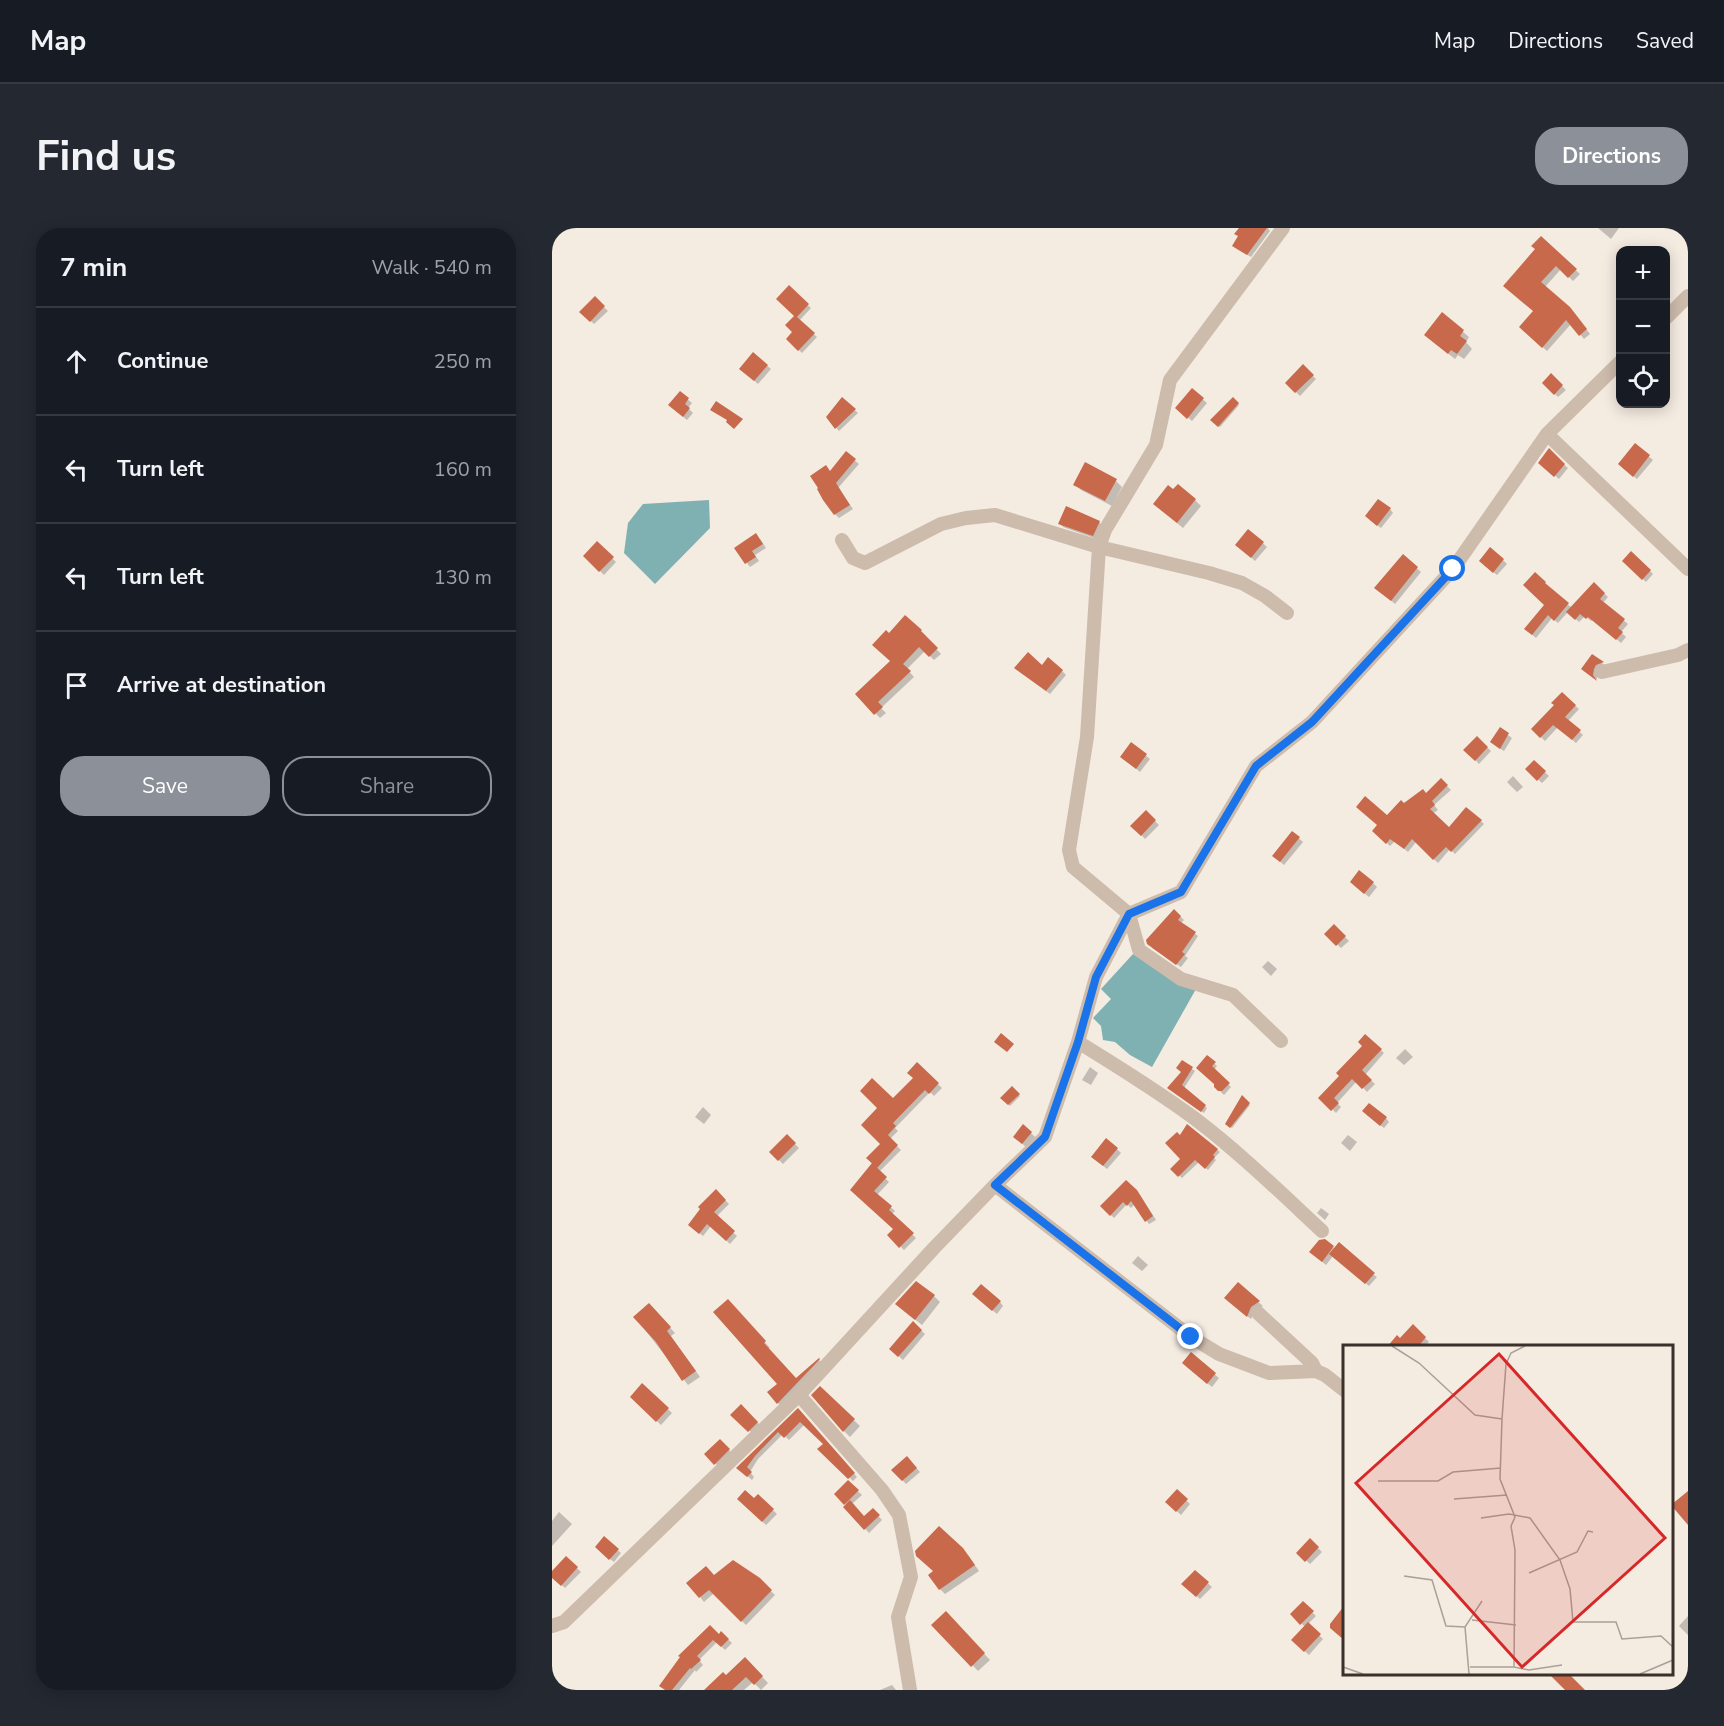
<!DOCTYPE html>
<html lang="en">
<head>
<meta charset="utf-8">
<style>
  :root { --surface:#171b24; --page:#242831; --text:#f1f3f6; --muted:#9ea1a6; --line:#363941; --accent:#8c9099 }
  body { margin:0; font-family:"Nunito Sans",sans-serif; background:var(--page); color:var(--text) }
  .controls { position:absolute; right:18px; top:18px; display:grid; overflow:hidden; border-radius:12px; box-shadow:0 3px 15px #0003 }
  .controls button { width:54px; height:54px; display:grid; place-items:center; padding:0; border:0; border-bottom:2px solid var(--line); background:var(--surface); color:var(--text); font:30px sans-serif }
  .stop { position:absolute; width:18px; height:18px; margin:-14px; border:4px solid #1a73e8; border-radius:50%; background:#fff }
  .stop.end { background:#1a73e8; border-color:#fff; box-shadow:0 2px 6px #0008 }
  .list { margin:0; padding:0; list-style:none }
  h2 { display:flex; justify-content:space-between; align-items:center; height:78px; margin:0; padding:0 24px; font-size:26px }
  h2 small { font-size:20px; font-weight:400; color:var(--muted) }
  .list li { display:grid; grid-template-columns:39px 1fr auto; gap:18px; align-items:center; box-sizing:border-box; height:108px; padding:0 24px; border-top:2px solid var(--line) }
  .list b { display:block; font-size:22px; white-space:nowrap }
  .list em { font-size:20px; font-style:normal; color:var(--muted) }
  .actions { display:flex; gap:12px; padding:18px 24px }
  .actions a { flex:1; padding:14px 0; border:2px solid var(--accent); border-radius:24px; text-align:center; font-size:21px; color:var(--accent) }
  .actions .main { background:var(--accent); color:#fff }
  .icon { flex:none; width:33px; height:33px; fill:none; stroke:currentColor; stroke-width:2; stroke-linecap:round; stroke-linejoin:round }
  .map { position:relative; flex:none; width:1136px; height:1462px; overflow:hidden; border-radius:24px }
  header { display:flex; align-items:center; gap:36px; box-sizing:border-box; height:84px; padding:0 30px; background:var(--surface); border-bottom:2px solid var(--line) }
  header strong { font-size:28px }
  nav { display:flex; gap:33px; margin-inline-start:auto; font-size:21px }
  .intro { display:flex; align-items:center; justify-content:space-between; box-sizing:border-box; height:144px; padding:0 36px }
  h1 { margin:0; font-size:42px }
  .button { padding:15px 27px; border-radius:24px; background:var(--accent); color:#fff; font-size:21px; font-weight:700 }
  main { display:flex; gap:36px; padding:0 36px }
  aside { flex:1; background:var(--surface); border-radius:24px; box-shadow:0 3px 15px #0003 }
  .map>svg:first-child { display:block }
</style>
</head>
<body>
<header>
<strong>Map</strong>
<nav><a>Map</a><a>Directions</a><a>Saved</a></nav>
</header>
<div class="intro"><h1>Find us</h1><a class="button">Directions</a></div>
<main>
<aside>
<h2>7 min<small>Walk · 540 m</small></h2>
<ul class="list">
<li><svg class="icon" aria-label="ahead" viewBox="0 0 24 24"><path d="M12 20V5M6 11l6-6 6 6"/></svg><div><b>Continue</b></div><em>250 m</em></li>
<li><svg class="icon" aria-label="left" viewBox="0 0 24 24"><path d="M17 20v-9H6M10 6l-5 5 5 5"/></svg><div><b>Turn left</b></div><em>160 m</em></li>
<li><svg class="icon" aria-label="left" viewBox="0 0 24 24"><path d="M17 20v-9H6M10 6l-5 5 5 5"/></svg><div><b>Turn left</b></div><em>130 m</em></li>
<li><svg class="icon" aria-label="arrive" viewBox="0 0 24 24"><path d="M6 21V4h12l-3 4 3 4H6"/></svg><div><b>Arrive at destination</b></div></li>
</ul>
<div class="actions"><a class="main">Save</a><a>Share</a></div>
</aside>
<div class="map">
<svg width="1136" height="1462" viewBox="0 0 1136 1462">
  <rect width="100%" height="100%" fill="#f4ebe1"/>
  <path fill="#7fb0b2" d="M157 272 158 300 103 356 72 325 76 295 91 276Z
    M581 726 644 761 600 839 578 827 563 814 551 812 549 798 541 790 559 771 549 761Z"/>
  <path fill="#0003" d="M688 0H716L718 3 699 29 685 21Z
    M1046 0H1067L1059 11Z
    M989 10 1028 46 1021 53 1009 41 993 59 1022 85 1038 106 1032 111 1019 96 995 123 969 99 982 83 985 21Z
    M1088 18 1094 22H1084Z
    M237 60 259 80 247 93 265 109 250 125 236 111 242 104 244 88Z
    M43 70 56 83 42 96 30 84Z
    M890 86 917 109 914 114 920 121 912 131 906 127 903 131 880 113Z
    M201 126 219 141 206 156 192 144Z
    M751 138 764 151 748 168 735 155Z
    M999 147 1014 162 1006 169 992 155Z
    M640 162 655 175 640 193 625 180Z
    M128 165 140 175 136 180 141 185 135 192 122 181Z
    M290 171 306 185 287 203 276 189Z
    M681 171 687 177 668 199 660 192Z
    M1083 217 1101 232 1085 251 1071 240Z
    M997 223 1016 240 1007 251 992 238Z
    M294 225 307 236 286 260 301 281 287 290 283 286 278 244Z
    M564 253 570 259 560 278 529 262 523 256Z
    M643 272 649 278 631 300 609 282Z
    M838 281 841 285 829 300 818 292Z
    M547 294 551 298 545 311 511 299 508 295Z
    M697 303 715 319 703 333 689 320Z
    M208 311 214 320 203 327 207 333 198 339 184 320Z
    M45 315 64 334 52 347 33 328Z
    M1080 325 1101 346 1094 354 1072 333Z
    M851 328 869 344 843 376 828 363Z
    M951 332 955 336 945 347 932 337Z
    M1042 356 1056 369 1051 375 1076 396 1069 404 1074 409 1069 415 1041 391 1039 393 1033 388 1027 394 1016 384 1006 395 1000 390 984 410 977 404 994 377 995 359 1020 380Z
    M353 389 374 408 373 409 389 426 382 432 373 423 355 441 362 449 329 480 334 485 328 490 305 466 340 433 337 407Z
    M1040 428 1054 438 1045 445V452L1034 444Z
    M490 439 510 443 514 447 498 466 468 444Z
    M1010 466 1027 481 1016 493 1031 507 1024 515 1006 499 993 513 981 501 1004 477Z
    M948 501 960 510 952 523 944 518Z
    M925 510 939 523 927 536 914 522Z
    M580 516 598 531 588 544 574 532Z
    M982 534 997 548 990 555 975 541Z
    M961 548 971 559 965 564 955 554Z
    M889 552 899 562 882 577 886 582 880 586 897 602 929 593 932 596 903 626 898 621 886 635 864 614 856 624 843 613 838 618 822 603 835 589 874 567Z
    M594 584 607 597 593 611 581 598Z
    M741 605 751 614 732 637 726 632Z
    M821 655 825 659 817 669 803 658Z
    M623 683 632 692 629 695 646 708 633 728 636 730 629 739 600 720Z
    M782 698 797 713 789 720 774 706Z
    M716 733 725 741 719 748 710 739Z
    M814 808 832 825 813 847 823 856 815 864 805 853 785 875 789 879 784 885 768 869 789 848 812 818Z
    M853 821 861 829 852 837 844 830Z
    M655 829 665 838 662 842 679 859 672 867 662 857 664 856Z
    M630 834 643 843 632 860 655 880 652 885 619 862 631 844Z
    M365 836 390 860 382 868 378 864 343 900 346 903 338 911 349 922 327 944 337 954 325 967 343 983 340 986 364 1010 352 1022 337 1007 343 1001 300 962 322 935 330 916 341 872 363 850Z
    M538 839 546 845 539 857 530 852Z
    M460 860 468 868 458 878 450 870Z
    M690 870 698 877 680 900 674 896Z
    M151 879 159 887 152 896 143 889Z
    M815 887 834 890 837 894 832 900Z
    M472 898 483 909 474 919 467 913Z
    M635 898 668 924 662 930 664 932 656 942 647 934 630 950 620 941 630 931 628 909Z
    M796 907 805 914 798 923 789 915Z
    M235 908 247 920 231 936 219 924Z
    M565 921 569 925 555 941 544 932Z
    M164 963 177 976 164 989 185 1008 178 1016 159 998 151 1008 141 1000Z
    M588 967 604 992 597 996 583 976 579 980 575 976 562 990 550 978Z
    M769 980 777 986 773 992 765 985Z
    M773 1013 783 1021 825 1049 817 1058 781 1028 774 1037 763 1028Z
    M586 1028 596 1037 590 1043 580 1035Z
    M686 1057 711 1078 703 1083 699 1091 678 1074Z
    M382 1068 388 1074 370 1097 351 1082Z
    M426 1070 448 1074 451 1078 445 1086Z
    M97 1077 123 1105 119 1108 148 1149 136 1157 83 1089Z
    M181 1078 218 1120 216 1121 244 1152 267 1132 272 1137 231 1180 226 1175 227 1156Z
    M361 1095 373 1106 351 1132 339 1121Z
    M861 1098 877 1114 873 1118H837L849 1112Z
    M639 1126 667 1150 660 1159 635 1139Z
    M90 1157 120 1185 109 1197 80 1169Z
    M268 1160 308 1198 298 1209 292 1203Z
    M189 1178 209 1198 201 1206 181 1187Z
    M246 1182 305 1249 301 1253 267 1221 273 1216 253 1196 237 1212 231 1206 206 1231 198 1244 202 1249 200 1252 186 1240Z
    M168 1213 181 1226 167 1239 155 1228Z
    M355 1230 368 1244 354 1256 341 1242Z
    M296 1254 310 1267 300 1276 313 1290 321 1282 330 1292 317 1305 293 1279 295 1277 284 1266Z
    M626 1264 638 1276 629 1287 615 1274Z
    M206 1268 225 1286 214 1297 187 1271 202 1272Z
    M7 1284 20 1296 0 1318V1293Z
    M52 1310 69 1325 62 1334 48 1323Z
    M758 1312 770 1324 758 1336 746 1325Z
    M416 1327 427 1343 393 1366 388 1361Z
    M14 1330 29 1344 13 1360 0 1348V1345Z
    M643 1344 660 1359 648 1371 631 1356Z
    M162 1349 207 1352 223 1367 194 1397 162 1365 152 1374 148 1369Z
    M751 1375 764 1388 756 1396 771 1411 757 1427 741 1412 753 1399 740 1386Z
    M394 1385 438 1432 426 1443 382 1397Z
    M1136 1388V1407L1127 1398Z
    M169 1405 180 1415 173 1422 165 1414 147 1432 151 1437 144 1444 143 1442 127 1462H114L109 1458 130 1429Z
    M193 1431 216 1455 209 1462 201 1454 192 1462H154L171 1446 174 1449Z
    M340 1457 344 1462H328Z"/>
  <path fill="#c8694b" d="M687 0H715L695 27 680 18 686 8 682 6Z
    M989 8 1025 41 1016 50 1004 38 989 54 1018 79 1035 101 1027 108 1014 92 990 120 967 99 981 83 951 58 983 21 979 18Z
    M237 57 257 76 245 89 263 105 246 123 234 111 240 104 233 97 242 88 224 71Z
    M43 68 53 78 38 94 27 84Z
    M890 84 912 102 908 108 915 113 905 126 899 122 896 126 872 107Z
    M201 124 216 137 202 153 187 141Z
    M751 136 762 147 743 165 733 155Z
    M999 145 1011 157 1002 167 990 155Z
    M640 160 652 170 635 191 623 180Z
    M128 163 137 170 133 176 138 180 131 189 116 177Z
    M290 169 304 181 283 201 274 189Z
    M681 169 687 175 666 199 658 192Z
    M164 173 191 191 182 201 174 194 175 192 158 182Z
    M1083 215 1098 227 1081 249 1066 236Z
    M997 220 1013 236 1002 249 986 235Z
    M294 223 304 231 284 255 298 277 282 287 271 272 265 261 266 260 258 248 274 237 278 243Z
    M533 234 565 251 553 273 521 257Z
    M626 256 644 271 625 295 601 276 616 257 621 261Z
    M826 271 839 280 825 298 813 288Z
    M514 278 548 293 541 308 506 296Z
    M696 301 712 314 699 330 683 317Z
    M204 305 211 316 200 323 204 329 193 336 182 320Z
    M45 313 62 329 47 344 31 328Z
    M938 319 952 331 941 345 927 333Z
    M1079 323 1099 342 1090 352 1070 333Z
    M851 326 866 339 839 373 822 360Z
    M983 344 994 354 993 355 1017 375 1002 393 996 387 980 407 972 401 992 377 971 357Z
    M1042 354 1053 365 1048 371 1073 391 1066 400 1071 404 1064 412 1036 389 1034 391 1028 386 1023 392 1014 384Z
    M353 387 370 402 369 403 386 420 377 429 367 419 351 436 359 443 326 474 331 479 322 487 303 466 338 433 320 417 334 402 337 405Z
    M476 424 490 437 496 429 511 442 494 463 462 440Z
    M1040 426 1052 434 1044 437 1042 441 1041 447 1045 453 1029 441Z
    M1010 464 1024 477 1013 489 1029 502 1020 512 1001 497 988 510 979 501 1002 477 999 475Z
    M948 499 957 505 948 521 938 514Z
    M925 508 936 519 923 533 911 522Z
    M579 514 595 526 584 541 568 529Z
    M982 532 994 543 985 553 973 541Z
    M889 550 896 557 880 573 883 577 878 581 897 599 914 579 930 592 899 624 894 619 881 632 860 611 852 621 838 611 834 616 820 603 825 597 804 579 813 568 835 587 849 572 852 575 871 561 874 565Z
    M594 582 604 592 589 608 578 598Z
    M740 603 748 609 728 634 720 628Z
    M807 642 822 654 812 666 798 654Z
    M622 681 629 688 626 692 644 704 630 724 633 726 624 737 595 716 594 712Z
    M782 696 794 708 784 718 772 706Z
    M449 805 462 816 455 824 442 814Z
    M813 806 830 821 810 842 820 852 810 861 800 851 782 870 787 875 779 883 766 870 787 848 784 845 810 818 806 814Z
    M655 827 664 834 660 838 678 855 670 863H666L662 859V856L644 840Z
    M630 832 641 839 630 857 654 877 649 884 615 860 629 844 624 840Z
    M365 834 387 855 377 866 373 862 341 895 344 898 336 907 346 917 325 940 314 930 328 916 309 897 325 880 308 863 320 850 341 870 361 850 355 845Z
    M460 858 468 866 456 877 448 870Z
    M690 867 698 875 678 900 673 896Z
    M817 875 835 889 828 898 810 883Z
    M471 896 480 904 470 916 461 909Z
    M635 896 666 921 661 927 663 929 653 941 643 932 626 949 618 941 628 931 613 915 625 904 628 907Z
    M235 906 244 915 226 933 217 924Z
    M554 910 566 920 551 938 539 929Z
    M320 935 335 949 322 963 340 978 337 982 362 1005 347 1020 335 1007 341 1001 298 962Z
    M574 952 585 962 601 988 593 994 579 973 575 978 571 974 558 988 548 978Z
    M164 961 174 972 162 984 183 1003 174 1013 155 996 147 1006 136 997 148 981 146 979Z
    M773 1011 782 1018 770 1034 757 1024 767 1012Z
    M787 1014 823 1045 813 1056 777 1026Z
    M364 1053 383 1067 363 1092 343 1076Z
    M686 1054 708 1073 699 1079 695 1089 672 1070Z
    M429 1056 449 1073 440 1083 420 1066Z
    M176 1071 214 1113 212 1115 244 1150 267 1130 268 1131 225 1176 215 1164 225 1156 161 1084Z
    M97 1075 119 1099 115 1103 144 1143 130 1153 104 1114 81 1089Z
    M361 1093 370 1102 346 1129 337 1121Z
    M861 1096 874 1109 866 1119H835L845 1107 848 1110Z
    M639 1124 664 1145 655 1156 630 1135Z
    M90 1155 117 1180 104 1194 78 1169Z
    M268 1158 303 1191 291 1204 259 1167Z
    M189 1176 206 1194 196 1204 178 1187Z
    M246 1180 303 1245 296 1251 265 1221 271 1216 248 1194 232 1210 226 1204 203 1228 195 1239 200 1244 195 1249 184 1240Z
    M168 1211 178 1221 162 1237 152 1226Z
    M355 1228 365 1240 350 1253 339 1242Z
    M296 1252 307 1262 292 1277 282 1266Z
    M625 1261 636 1271 624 1284 613 1274Z
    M193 1262 202 1270 206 1266 222 1281 210 1294 185 1271Z
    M1136 1263V1297L1119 1277Z
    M298 1272 312 1288 321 1280 328 1287 312 1302 291 1279Z
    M387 1298 411 1320 423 1337 387 1362 376 1347 381 1343 364 1328 363 1323Z
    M52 1308 67 1321 57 1332 43 1319Z
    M758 1310 767 1319 753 1334 744 1325Z
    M14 1328 26 1339 9 1358 0 1350V1343Z
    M181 1332 208 1350 220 1362 189 1394 157 1362 147 1370 134 1355 154 1338 162 1347Z
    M643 1342 657 1354 644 1369 629 1356Z
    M751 1373 762 1383 748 1397 738 1386Z
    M792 1378V1412L778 1400V1396Z
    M394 1383 433 1425 419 1439 379 1397Z
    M756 1394 769 1406 752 1424 739 1412Z
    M158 1397 167 1406 169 1403 177 1411 169 1419 161 1412 145 1428 149 1432 139 1441 138 1440 120 1462H113L107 1458 128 1429 126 1428Z
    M193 1429 211 1448 202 1457 194 1449 180 1462H152L171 1444 174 1447Z
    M997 1446H1017L1033 1462H1013Z"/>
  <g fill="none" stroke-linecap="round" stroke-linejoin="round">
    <path stroke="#cdbbac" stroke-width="14" d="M1114 90 1136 68
      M995 206 1136 341
      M290 312 301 330 313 335 389 296 414 290 443 287 547 319 657 345 690 355 713 368 735 385
      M1050 444 1126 427 1136 422
      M729 813 681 767 629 751 587 722 577 686 521 639 517 622 535 509 547 319 553 302 604 217 618 152 731 0
      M526 814C565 838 604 862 642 890 687 924 728 964 770 1003
      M443 957 639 1109 667 1126 717 1145 764 1143 773 1147 792 1162
      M706 1085 760 1135 764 1143
      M247 1167 330 1262 347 1287 359 1349 346 1389 358 1462
      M0 1398 12 1394 247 1167 382 1020 443 957 493 909 526 814 544 749 577 686 629 664 704 538 760 494 901 341 995 206 1068 134"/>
  </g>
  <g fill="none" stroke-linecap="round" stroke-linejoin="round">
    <path stroke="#1a73e8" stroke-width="8" d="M639 1109 443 957 493 909 526 814 544 749 577 686 629 664 704 538 760 494 901 341"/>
  </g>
  <g transform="translate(791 1117)">
    <rect width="330" height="330" fill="#f4ebe1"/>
    <path fill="none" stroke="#aaa098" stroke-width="1.5" d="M49 1 76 18 132 70 159 74M35 136H95L110 127 158 123M111 154 164 150M138 173 166 169 187 173 217 215 227 244 230 277H273L279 294 318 291 330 302M186 228 234 207 245 186 250 187M61 231 89 235 103 281 122 282 139 256M129 275 173 280M122 282 126 329M0 322 20 329M127 322H171L172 205 168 181 172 172 157 134 159 74 163 19 168 8 182 1M171 322 186 325 219 320M297 329 330 315"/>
    <path fill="#d62828" fill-opacity="0.15" stroke="#d62828" stroke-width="3" d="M156 9 322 193 179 322 13 138Z"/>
    <rect width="330" height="330" fill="none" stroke="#3b302b" stroke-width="3"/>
  </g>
</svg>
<div class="controls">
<button>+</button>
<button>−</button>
<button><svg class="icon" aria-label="locate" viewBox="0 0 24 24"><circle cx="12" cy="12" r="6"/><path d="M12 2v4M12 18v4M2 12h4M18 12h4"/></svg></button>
</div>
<div class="stop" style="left:901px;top:341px"></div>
<div class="stop end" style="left:639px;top:1109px"></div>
</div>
</main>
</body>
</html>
